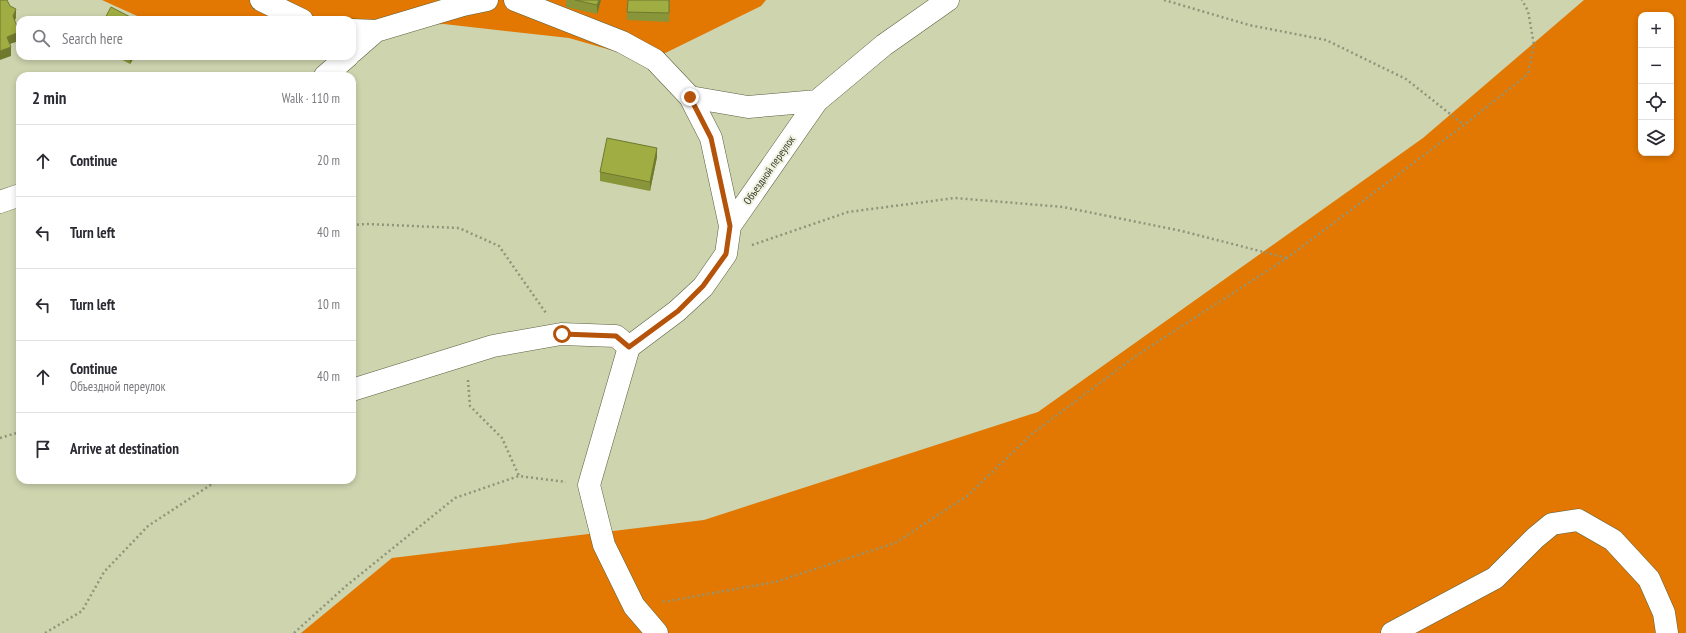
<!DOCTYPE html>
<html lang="en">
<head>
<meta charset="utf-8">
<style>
  :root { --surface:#fff; --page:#f7f7f7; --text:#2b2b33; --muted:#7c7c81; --line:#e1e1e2 }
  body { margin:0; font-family:"PT Sans Narrow",sans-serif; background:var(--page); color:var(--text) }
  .controls { position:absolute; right:12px; top:12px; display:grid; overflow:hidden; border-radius:8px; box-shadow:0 2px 6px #0003 }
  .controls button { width:36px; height:36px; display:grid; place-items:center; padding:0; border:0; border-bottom:1px solid var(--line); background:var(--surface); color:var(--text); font:20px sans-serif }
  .stop { position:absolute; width:12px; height:12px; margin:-9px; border:3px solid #b45309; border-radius:50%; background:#fff }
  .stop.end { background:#b45309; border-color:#fff; box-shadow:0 1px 4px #0008 }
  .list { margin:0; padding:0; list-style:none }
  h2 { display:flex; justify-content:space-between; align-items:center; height:52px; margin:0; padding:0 16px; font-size:17px }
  h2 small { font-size:13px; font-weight:400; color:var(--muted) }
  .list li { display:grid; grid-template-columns:26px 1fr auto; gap:12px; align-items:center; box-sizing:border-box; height:72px; padding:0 16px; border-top:1px solid var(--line) }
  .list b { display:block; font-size:15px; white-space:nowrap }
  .list p { margin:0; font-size:13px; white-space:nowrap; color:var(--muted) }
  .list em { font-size:13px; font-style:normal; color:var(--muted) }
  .icon { flex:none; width:22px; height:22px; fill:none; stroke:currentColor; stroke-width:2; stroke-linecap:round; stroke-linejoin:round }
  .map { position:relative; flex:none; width:1686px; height:633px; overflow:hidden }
  .search { position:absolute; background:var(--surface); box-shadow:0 2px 6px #0003; left:16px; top:16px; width:340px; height:44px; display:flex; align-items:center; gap:10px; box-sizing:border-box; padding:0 14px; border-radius:12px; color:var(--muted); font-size:15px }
  .panel { position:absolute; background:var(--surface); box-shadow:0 2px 6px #0003; left:16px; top:72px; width:340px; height:412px; border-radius:12px }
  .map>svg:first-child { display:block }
</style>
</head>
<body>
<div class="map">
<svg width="1686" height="633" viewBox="0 0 1686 633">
  <rect width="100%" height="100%" fill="#cdd4ae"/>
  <path fill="#e27701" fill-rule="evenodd" d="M102 0H766L761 6 649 61 569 38 444 24 352 28V20H146Z
    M1584 0H1686V633H301L392 558 704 520 1038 412 1423 138ZM1641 15H1671V153H1641Z"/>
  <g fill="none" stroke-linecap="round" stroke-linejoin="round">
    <defs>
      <path id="minor" d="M261 0 302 20
        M515 0 622 42 655 60 690 97 711 138 730 226 726 254 703 287 677 311 629 347
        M352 30 376 31 463 5 487 0
        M352 52 376 31
        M325 76 348 56
        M690 97 748 107 817 101
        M730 226 817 101 884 45 948 0"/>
      <path id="tertiary" d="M0 202 20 195
        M352 390 493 346 561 334 616 336 629 347 589 485 604 545 634 606 657 633
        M1392 633 1495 578 1535 538 1552 524 1578 520 1613 540 1649 579 1664 613 1667 633"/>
    </defs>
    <use href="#minor" stroke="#5c6240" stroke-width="23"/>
    <use href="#tertiary" stroke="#5c6240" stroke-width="23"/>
    <path stroke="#909578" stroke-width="2.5" stroke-dasharray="2 3" stroke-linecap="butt" d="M1164 0 1249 25 1326 40 1406 79 1464 125
      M352 225 367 224 459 228 499 246 546 313
      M752 245 848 212 955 198 1063 207 1182 231 1287 258
      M468 380 470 406 502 438 519 476
      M0 438 20 432
      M663 602 775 582 895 543 967 496 1033 433 1137 355 1287 258 1464 125 1528 74 1534 45 1528 11 1522 0
      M45 633 82 611 104 572 148 526 218 480
      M294 633 346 586 455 498 519 476 566 482"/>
    <use href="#minor" stroke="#fff" stroke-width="22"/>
    <use href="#tertiary" stroke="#fff" stroke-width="22"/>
  </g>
  <path fill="#899539" d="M566 0H601L597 14 566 7Z
    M670 0 669 22 627 20V12Z
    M115 56H135L130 64Z
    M657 157 650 191 600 181V172Z"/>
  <path fill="#6f792e" d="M599 0H601L597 14V5Z
    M16 9V18L13 25V16Z
    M19 32V41L7 45V37Z
    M11 47V56L0 60V51Z
    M130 56H135L130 64Z
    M657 148V157L650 191V182Z"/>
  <path fill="#9fad42" stroke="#6f792e" d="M0 0H7L10 6 16 9 13 16 19 32 7 37 11 47 0 51Z
    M575 0H599L597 5Z
    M628 0H669V13L627 12Z
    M111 7 136 20H104Z
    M607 138 657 148 650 182 600 172Z"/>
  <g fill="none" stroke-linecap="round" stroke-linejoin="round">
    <path stroke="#b45309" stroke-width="5" d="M562 334 616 336 629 347 678 311 703 286 726 254 730 226 711 138 690 97"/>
  </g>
  <g text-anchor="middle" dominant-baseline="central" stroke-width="4" stroke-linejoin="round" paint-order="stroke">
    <g font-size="11" fill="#3b3e2e" stroke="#eef2df">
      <text transform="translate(769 170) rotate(-55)">Объездной переулок</text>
    </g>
  </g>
</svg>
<div class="controls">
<button>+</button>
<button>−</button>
<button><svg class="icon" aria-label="locate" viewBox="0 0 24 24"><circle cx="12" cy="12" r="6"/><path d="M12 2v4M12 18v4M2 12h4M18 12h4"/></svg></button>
<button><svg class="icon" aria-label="layers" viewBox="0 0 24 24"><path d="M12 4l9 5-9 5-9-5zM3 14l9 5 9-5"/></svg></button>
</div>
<div class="stop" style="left:562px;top:334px"></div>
<div class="stop end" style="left:690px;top:97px"></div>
<div class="search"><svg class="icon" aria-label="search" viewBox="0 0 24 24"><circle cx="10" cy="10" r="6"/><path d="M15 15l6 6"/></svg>Search here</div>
<section class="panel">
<h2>2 min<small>Walk · 110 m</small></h2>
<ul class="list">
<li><svg class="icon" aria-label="ahead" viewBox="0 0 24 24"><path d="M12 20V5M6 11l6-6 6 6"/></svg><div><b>Continue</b></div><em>20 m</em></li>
<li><svg class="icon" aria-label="left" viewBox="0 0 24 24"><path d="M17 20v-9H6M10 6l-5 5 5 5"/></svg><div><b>Turn left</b></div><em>40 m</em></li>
<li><svg class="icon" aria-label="left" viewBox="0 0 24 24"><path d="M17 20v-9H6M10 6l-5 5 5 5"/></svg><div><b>Turn left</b></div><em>10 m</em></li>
<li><svg class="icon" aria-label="ahead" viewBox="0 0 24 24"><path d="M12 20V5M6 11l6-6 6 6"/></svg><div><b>Continue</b><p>Объездной переулок</p></div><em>40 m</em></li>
<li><svg class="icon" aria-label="arrive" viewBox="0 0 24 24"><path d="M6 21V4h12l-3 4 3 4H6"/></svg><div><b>Arrive at destination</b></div></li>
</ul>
</section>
</div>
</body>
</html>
